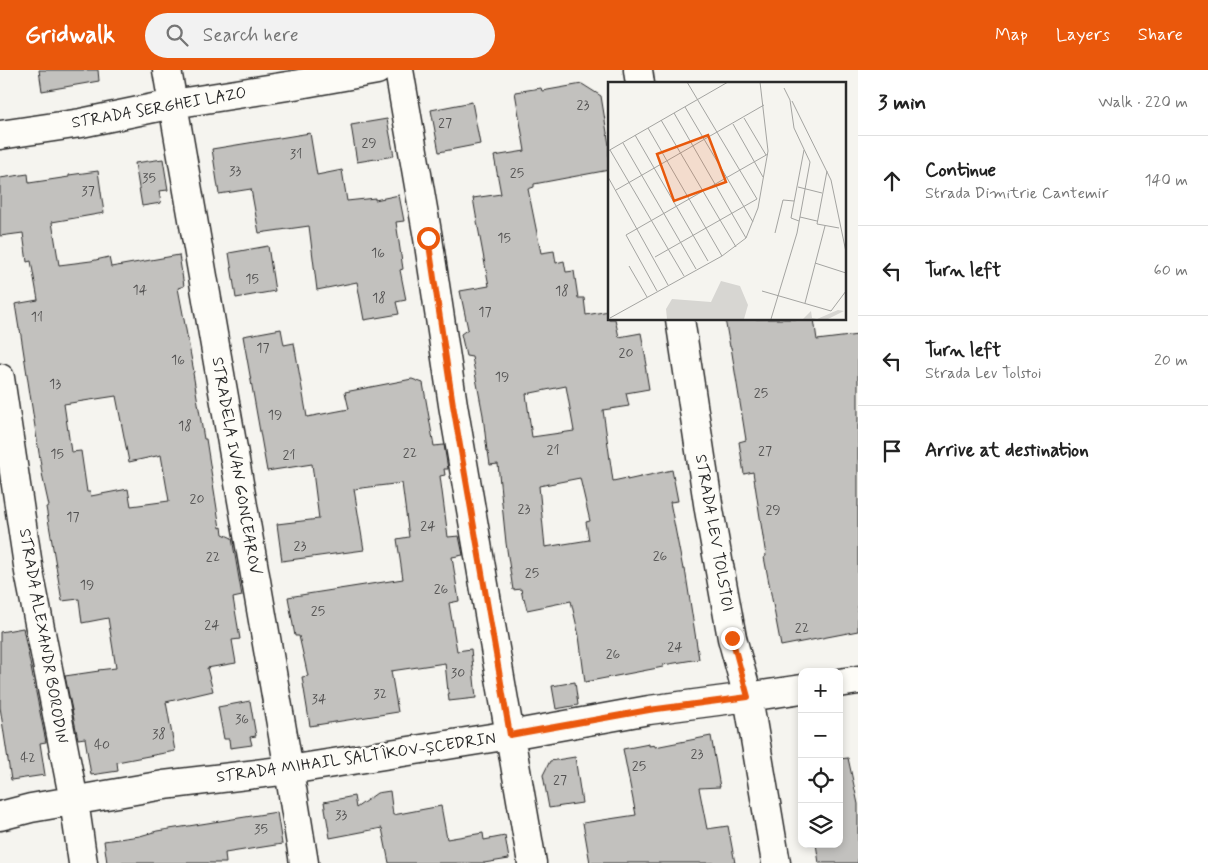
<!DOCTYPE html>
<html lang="en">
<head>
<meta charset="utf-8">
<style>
  :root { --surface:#fff; --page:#f2f2f2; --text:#222; --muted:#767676; --line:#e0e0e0; --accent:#ea580c }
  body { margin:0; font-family:Mynerve,sans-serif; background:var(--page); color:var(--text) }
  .controls { position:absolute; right:15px; bottom:15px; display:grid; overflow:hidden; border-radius:10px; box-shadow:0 2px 8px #0003 }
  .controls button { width:45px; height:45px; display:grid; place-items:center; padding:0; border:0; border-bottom:1px solid var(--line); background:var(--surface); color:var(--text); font:25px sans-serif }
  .stop { position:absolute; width:15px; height:15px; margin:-11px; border:4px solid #ea580c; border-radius:50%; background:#fff }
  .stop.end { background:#ea580c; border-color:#fff; box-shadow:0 1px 5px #0008 }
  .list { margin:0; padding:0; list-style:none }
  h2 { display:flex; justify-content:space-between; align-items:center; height:65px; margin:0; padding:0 20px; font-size:21px }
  h2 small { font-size:16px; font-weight:400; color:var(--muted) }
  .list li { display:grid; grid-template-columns:32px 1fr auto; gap:15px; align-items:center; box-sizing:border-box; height:90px; padding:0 20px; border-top:1px solid var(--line) }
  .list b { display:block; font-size:19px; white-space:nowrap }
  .list p { margin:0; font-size:16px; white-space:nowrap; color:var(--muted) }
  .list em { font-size:16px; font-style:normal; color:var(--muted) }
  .icon { flex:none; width:28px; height:28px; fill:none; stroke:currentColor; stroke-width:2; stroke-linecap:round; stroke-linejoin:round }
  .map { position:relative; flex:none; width:858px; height:793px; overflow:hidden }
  header { display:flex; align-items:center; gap:30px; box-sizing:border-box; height:70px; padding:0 25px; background:var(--accent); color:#fff }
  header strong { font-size:24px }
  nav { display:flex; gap:28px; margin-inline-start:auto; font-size:18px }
  .search { width:350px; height:45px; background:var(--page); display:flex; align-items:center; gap:12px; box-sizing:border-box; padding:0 18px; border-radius:28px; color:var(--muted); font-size:19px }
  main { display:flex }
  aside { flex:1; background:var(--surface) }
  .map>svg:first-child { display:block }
</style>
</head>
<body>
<header>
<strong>Gridwalk</strong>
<div class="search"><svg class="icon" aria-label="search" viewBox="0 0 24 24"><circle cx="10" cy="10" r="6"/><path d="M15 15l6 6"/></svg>Search here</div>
<nav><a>Map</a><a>Layers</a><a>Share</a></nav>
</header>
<main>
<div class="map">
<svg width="858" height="793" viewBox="0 0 858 793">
  <rect width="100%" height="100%" fill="#f5f4ef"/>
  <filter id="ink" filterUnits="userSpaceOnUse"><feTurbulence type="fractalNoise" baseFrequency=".02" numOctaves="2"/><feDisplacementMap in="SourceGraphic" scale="10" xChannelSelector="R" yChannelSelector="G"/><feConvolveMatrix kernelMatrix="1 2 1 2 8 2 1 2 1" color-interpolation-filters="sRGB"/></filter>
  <g filter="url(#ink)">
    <path fill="#c2c1be" stroke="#2b2b2b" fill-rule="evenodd" d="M39 0H98L99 11 42 21Z
      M582 14 601 26 609 75V100L534 114V117L528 119 541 183 554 181 556 193 564 191 566 202 574 201 578 228H584L586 245 609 241V249H615L619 267 641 263 647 295H645L649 319 626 323 629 336 603 340 613 411 627 408V410L672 400 678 431 670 432 683 499H685L699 589 663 595V597L585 612 579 566 571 531 527 540 524 528 523 529 521 519 513 520 506 473 498 394 490 395 488 381H487L483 345 472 287 466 286 461 264 468 259 460 221 489 216 478 157 473 128 501 124 494 86 525 81 515 22 541 18 542 21ZM566 316 574 361 532 367 526 324ZM580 408 590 451 586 452 589 470 545 477 539 416Z
      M472 32 480 74 439 82 431 40Z
      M387 49 394 86 357 92 351 55Z
      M310 63 317 105 342 100 347 131 375 128V130L399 125 404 151 396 152 403 199 400 200 406 230 396 232 399 244 364 250 357 212 317 220 309 156 259 163 251 119 219 124 212 79Z
      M163 89 168 120 159 121 161 133 142 136 135 93Z
      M98 101 104 143 52 152 59 195 91 191 109 187 111 197 179 185 184 216 178 218 194 302 193 303 204 369H206L220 458 222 457 223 464 232 468 242 526 233 528 240 569 232 570 236 593 207 598 213 621 166 632 175 681 117 692 118 701 91 705 85 668 78 669 65 606 99 601 98 600 116 598 108 548 82 553 79 529 62 531 46 437 49 436 43 409 20 259H19L15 234 38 230 31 191 27 192 23 163 0 166V108L28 104 29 113 69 107V105ZM116 326 129 392 161 385 169 431 131 436 128 419 91 426 90 422H87L81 381 71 382 64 334Z
      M268 176 275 221 236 228 229 183Z
      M725 249H814L817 270 858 265V561L781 576 764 487 766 486 753 402 744 404 739 372 746 370 731 277H730Z
      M281 259 284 275 294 273 307 347 349 339 345 322 412 309 423 313 434 376 444 375 448 399H444L445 405 440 406 448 467 459 466 463 485 452 487 459 531 449 533 457 581 471 579 476 628 449 631 445 593 391 601 398 642 310 656 302 607 308 606 299 566H295L288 527 403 509 397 469 409 467 402 413 354 419 364 480 282 491 277 454 319 449 312 394 267 401 243 266Z
      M23 558 46 672 40 673 45 705 11 710 0 637V562Z
      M575 612 578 635 556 639 552 616Z
      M250 631 256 666 250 667 252 675 230 678 229 669H224L218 637Z
      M711 666 720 717 699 718 707 759 728 756 735 793H590L583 753 636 745 623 679 649 674V676L655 675V677Z
      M575 687 582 733 549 738 543 705 550 691Z
      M848 688 858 734V793H819L816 774H839V689Z
      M390 721 393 745 441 736 447 769 483 763 484 770 505 766 509 789 484 793H389L382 758 330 768 324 732 354 726 356 738 377 723Z
      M277 742 282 774 225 783 226 793H107L104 771 140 766 157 761Z"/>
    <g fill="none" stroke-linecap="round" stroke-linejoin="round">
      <defs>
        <path id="street" d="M167 0 289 700 304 793
          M399 0 428 168 453 335 532 793
          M638 0 640 14
          M0 65 81 53 173 34 294 15 377 0
          M680 249 709 440 732 568 748 627 776 793
          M0 308 29 502 74 731 83 793
          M839 613 858 610
          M0 746 31 738 164 715 289 700 510 665 649 640 748 627 802 619"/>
      </defs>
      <use href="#street" stroke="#2b2b2b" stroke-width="31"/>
      <use href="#street" stroke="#fdfcf7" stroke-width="28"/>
    </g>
  </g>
  <g fill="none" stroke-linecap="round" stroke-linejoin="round" filter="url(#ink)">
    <path stroke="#ea580c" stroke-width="6" d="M428 168 453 335 510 665 649 640 748 627 732 568"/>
  </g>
  <g text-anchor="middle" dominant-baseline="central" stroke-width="5" stroke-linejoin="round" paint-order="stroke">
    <g font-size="14" fill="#515050">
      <text x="583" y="35">23</text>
      <text x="445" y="53">27</text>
      <text x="369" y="73">29</text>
      <text x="296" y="84">31</text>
      <text x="235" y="101">33</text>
      <text x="517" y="103">25</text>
      <text x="149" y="108">35</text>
      <text x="88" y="121">37</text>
      <text x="504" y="168">15</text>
      <text x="378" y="183">16</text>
      <text x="252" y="209">15</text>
      <text x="140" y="220">14</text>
      <text x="562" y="221">18</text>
      <text x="379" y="228">18</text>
      <text x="485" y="242">17</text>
      <text x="37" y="247">11</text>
      <text x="263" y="278">17</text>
      <text x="626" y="283">20</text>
      <text x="178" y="290">16</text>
      <text x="502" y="307">19</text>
      <text x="55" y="314">13</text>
      <text x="761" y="323">25</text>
      <text x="275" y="345">19</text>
      <text x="185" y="356">18</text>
      <text x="553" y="380">21</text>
      <text x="765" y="381">27</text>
      <text x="410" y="383">22</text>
      <text x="57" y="384">15</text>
      <text x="289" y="385">21</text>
      <text x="197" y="429">20</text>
      <text x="524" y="439">23</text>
      <text x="773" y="440">29</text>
      <text x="73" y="447">17</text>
      <text x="428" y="456">24</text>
      <text x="300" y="476">23</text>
      <text x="660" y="486">26</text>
      <text x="213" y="487">22</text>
      <text x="532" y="503">25</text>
      <text x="87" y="515">19</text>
      <text x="441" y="519">26</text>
      <text x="318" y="541">25</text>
      <text x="212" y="555">24</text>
      <text x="802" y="558">22</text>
      <text x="675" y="577">24</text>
      <text x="613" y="584">26</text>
      <text x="458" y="603">30</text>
      <text x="380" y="624">32</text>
      <text x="319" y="629">34</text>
      <text x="242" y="649">36</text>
      <text x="159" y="664">38</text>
      <text x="102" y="675">40</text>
      <text x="697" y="684">23</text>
      <text x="28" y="688">42</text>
      <text x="639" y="696">25</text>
      <text x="560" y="710">27</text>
      <text x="341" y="745">33</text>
      <text x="261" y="759">35</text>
    </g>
    <g font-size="16" fill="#2b2b2b" stroke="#fdfcf7">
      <text transform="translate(159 38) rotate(-10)">STRADA SERGHEI LAZO</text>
      <text transform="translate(236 396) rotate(80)">STRADELA IVAN GONCEAROV</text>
      <text transform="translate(714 463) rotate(80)">STRADA LEV TOLSTOI</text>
      <text transform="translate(43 566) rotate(80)">STRADA ALEXANDR BORODIN</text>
      <text transform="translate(356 688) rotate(-8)">STRADA MIHAIL SALTÎKOV-ȘCEDRIN</text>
    </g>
  </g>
  <g transform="translate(608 12)">
    <rect width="238" height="238" fill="#f5f4ef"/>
    <path d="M113 199 132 204 140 223 136 237H59L58 227 64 217 103 220ZM230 228 236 229 220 237H195L203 229 204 236 209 237Z" fill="#d7d6d2"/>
    <path fill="none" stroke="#a4a4a1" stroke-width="1" d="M79 0 149 117M184 19 223 98 238 170M77 25 145 140M66 31 138 156M136 36 158 73M53 38 128 165M125 42 155 95M40 46 114 174M27 53 100 179M15 61 88 187M2 68 76 194M0 69 120 0M219 89 209 142 231 146M0 95 60 203M190 105 214 111M8 108 156 23M192 135 209 139M191 139 183 136 196 68M167 151 175 118 186 119M47 175 149 117M207 181 238 191M21 184 39 215M49 209 18 153 160 72M154 209 223 229 238 209M197 221 217 144M2 236 114 174 138 156 150 126 160 69 152 0M163 237 189 151 202 80 186 46 182 18 176 6"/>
    <path fill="#e8590c" fill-opacity="0.15" stroke="#e8590c" stroke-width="2.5" d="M100 53 118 100 66 119 49 72Z"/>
    <rect width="238" height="238" fill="none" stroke="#2b2b2b" stroke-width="2.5"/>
  </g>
</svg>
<div class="controls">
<button>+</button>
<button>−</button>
<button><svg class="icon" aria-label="locate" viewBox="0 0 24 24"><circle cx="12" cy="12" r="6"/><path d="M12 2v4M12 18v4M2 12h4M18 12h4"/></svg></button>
<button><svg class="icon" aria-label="layers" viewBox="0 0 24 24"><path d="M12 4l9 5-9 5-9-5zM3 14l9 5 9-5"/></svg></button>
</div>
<div class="stop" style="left:428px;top:168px"></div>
<div class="stop end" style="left:732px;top:568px"></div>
</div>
<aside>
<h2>3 min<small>Walk · 220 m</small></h2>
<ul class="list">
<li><svg class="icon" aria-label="ahead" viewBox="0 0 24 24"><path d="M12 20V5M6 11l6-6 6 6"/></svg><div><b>Continue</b><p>Strada Dimitrie Cantemir</p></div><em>140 m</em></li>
<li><svg class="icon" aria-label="left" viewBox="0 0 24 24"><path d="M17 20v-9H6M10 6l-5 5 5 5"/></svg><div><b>Turn left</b></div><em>60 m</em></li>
<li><svg class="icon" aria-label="left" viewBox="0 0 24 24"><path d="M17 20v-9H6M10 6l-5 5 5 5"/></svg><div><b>Turn left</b><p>Strada Lev Tolstoi</p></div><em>20 m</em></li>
<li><svg class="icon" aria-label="arrive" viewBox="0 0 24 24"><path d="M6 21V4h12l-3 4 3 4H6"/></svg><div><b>Arrive at destination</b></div></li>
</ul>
</aside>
</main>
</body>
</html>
